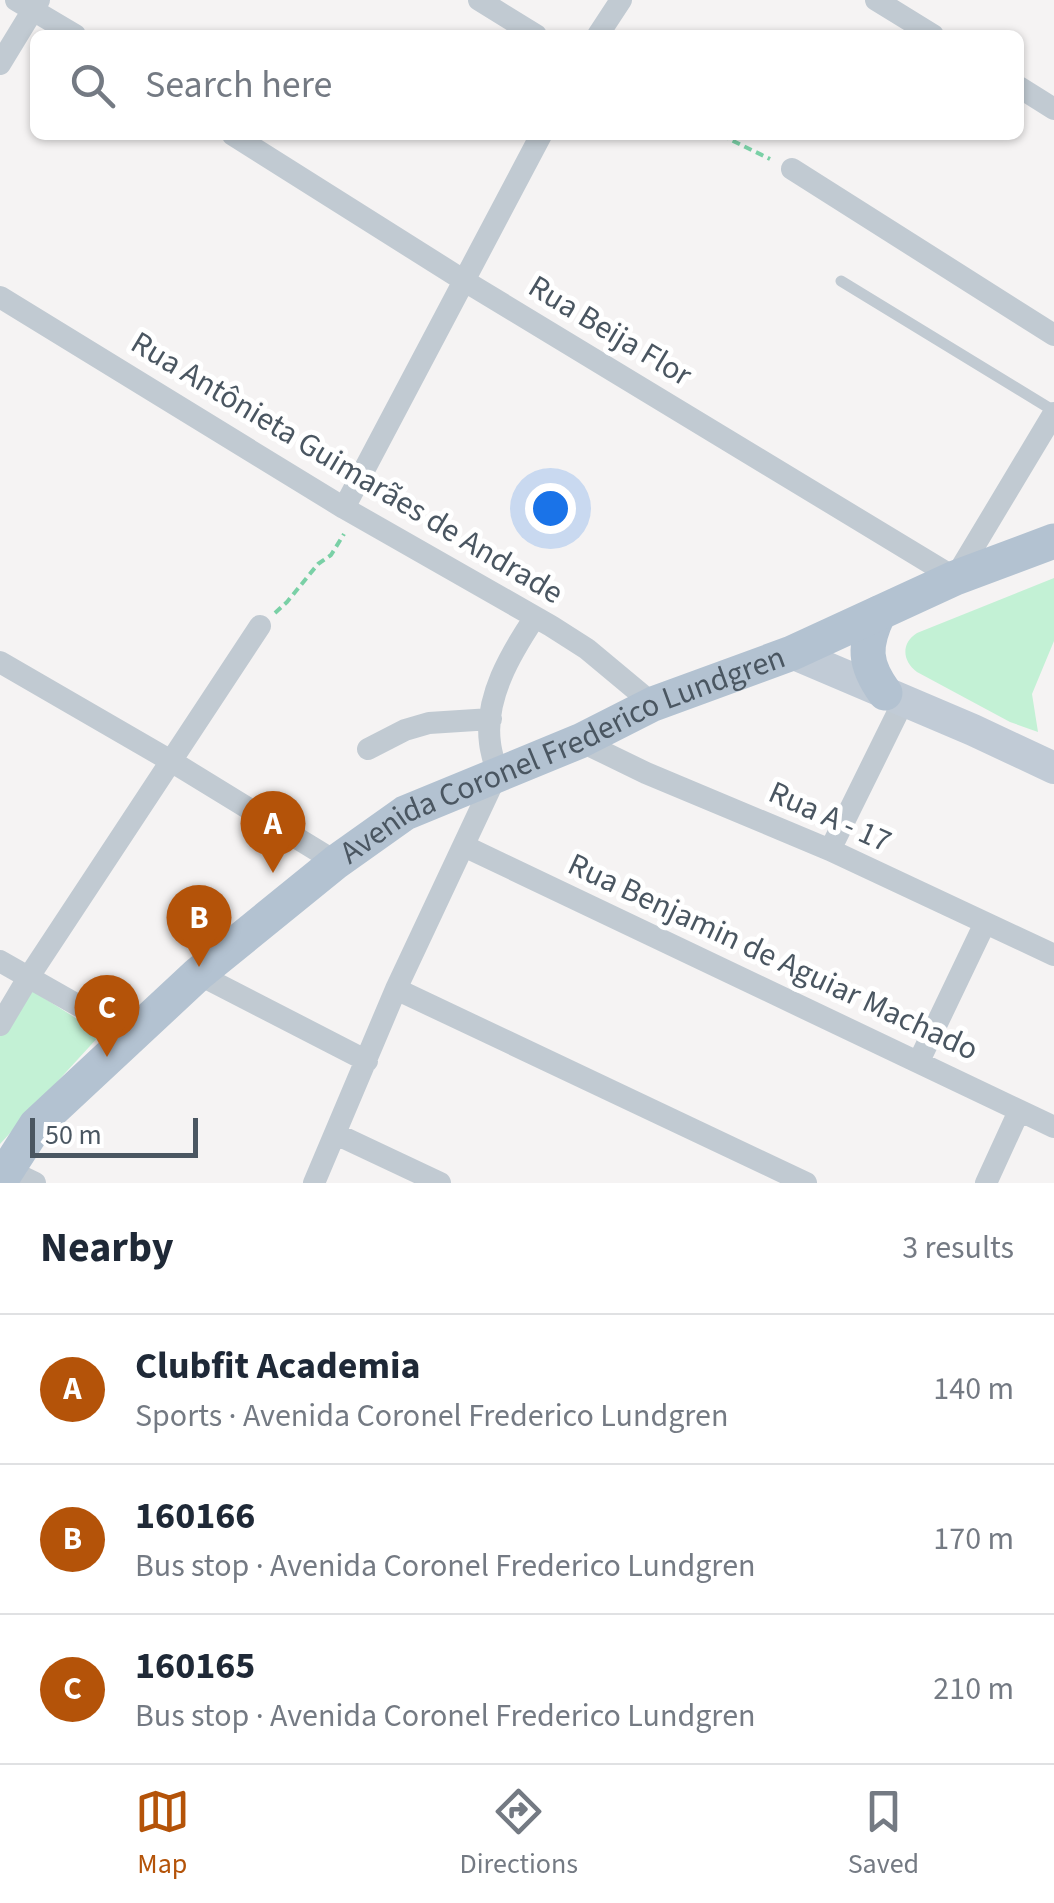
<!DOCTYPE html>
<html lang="en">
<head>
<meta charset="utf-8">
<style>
  :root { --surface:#fff; --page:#f6f6f7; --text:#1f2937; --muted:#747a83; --line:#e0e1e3; --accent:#b45309 }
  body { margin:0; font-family:"Source Sans 3",sans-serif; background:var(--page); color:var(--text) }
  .scale { position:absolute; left:30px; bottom:25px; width:168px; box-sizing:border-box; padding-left:10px; border:5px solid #4a5661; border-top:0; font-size:28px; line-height:35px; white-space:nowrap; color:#4a5661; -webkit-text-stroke:8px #fff; paint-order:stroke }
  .you { position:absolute; left:550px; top:508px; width:35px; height:35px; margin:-25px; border:8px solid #fff; border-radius:50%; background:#1a73e8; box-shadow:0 0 0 15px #1a73e833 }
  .badge { display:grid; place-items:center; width:65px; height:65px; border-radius:50%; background:var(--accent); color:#fff; font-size:32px; font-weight:700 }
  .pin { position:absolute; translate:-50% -82px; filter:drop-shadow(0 2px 5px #0008) }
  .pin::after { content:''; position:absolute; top:52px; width:35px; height:30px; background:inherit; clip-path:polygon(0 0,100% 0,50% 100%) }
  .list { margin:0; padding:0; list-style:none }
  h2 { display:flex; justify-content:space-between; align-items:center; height:130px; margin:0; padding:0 40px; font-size:42px }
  h2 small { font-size:32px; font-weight:400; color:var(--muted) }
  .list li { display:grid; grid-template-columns:65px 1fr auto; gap:30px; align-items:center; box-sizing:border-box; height:150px; padding:0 40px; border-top:2px solid var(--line) }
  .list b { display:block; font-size:38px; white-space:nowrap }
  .list p { margin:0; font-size:32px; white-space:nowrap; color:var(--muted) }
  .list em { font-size:32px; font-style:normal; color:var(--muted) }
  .icon { flex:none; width:55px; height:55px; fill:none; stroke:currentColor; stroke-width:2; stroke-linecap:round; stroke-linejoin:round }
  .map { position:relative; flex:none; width:1054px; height:1183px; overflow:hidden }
  .search { position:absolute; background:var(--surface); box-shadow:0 2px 8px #0004; left:30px; right:30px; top:30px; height:110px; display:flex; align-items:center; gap:25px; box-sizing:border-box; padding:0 35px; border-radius:15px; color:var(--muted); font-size:38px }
  .sheet { height:580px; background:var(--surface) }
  nav { display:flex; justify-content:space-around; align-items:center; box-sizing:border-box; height:140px; border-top:2px solid var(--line); background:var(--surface); font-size:28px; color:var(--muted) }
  nav a { display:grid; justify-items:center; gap:5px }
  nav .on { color:var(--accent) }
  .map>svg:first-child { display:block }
</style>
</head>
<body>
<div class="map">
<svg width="1054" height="1183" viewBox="0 0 1054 1183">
  <rect width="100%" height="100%" fill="#f5f3f3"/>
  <path fill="#c3f1d5" d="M1054 578V641L1032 694 1038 732 1010 722 917 672C902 661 901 643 917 633Z
    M17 981 101 1034 0 1144V1008Z"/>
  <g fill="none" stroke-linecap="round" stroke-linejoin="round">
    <path stroke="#7ad0a6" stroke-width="4" stroke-dasharray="8 5" stroke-linecap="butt" d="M721 135 770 159
      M275 613 287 602 318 564 331 555 344 534"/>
    <path stroke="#c1cad2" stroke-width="11" d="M841 281 1054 411"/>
    <path stroke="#c1cad2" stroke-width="22" d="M16 0 75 35
      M479 0 536 35
      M876 0 933 35
      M598 35 621 0
      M0 64 39 0
      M1019 87 1054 109
      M233 135 463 280 955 578 1054 413
      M792 169 1054 335
      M0 297 344 508 551 626 587 649 653 704
      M344 508 541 135
      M0 662 171 761 336 862
      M580 741 646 773 830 850 1054 955
      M368 749 405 730 429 723 491 719
      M464 846 1054 1127
      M830 850 903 702
      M0 961 132 1036
      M198 974 367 1061
      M396 989 806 1183
      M0 1025 28 978 260 626
      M919 1061 985 923
      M336 1134 440 1183
      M6 1169 35 1183
      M314 1183 396 989 497 774C495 764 491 753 490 743 484 698 511 653 535 617
      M986 1183 1019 1111"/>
    <path stroke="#c1cbd6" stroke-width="32" d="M792 653 973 730 1054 768"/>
    <g stroke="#b3c2d1" stroke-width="35">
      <path d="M879 613C863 646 864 664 885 693"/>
      <path id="s1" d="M0 1181 36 1125 198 974 336 862 405 813 580 741 653 704 792 653 955 578 1054 541"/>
    </g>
  </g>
  <g text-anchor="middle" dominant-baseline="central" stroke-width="10" stroke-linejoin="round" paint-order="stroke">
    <g font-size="32" fill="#4a5661" stroke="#fff">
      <text transform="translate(610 331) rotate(31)">Rua Beija Flor</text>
      <text transform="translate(347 468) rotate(31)">Rua Antônieta Guimarães de Andrade</text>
      <text stroke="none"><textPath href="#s1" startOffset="718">Avenida Coronel Frederico Lundgren</textPath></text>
      <text transform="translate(830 817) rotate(24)">Rua A - 17</text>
      <text transform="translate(773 957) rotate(25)">Rua Benjamin de Aguiar Machado</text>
    </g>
  </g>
</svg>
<div class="scale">50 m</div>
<div class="you"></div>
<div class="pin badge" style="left:273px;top:873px">A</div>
<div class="pin badge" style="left:199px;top:967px">B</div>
<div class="pin badge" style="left:107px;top:1057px">C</div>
<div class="search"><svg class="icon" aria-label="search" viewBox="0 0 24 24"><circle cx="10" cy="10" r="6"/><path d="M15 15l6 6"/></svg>Search here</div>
</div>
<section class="sheet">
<h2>Nearby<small>3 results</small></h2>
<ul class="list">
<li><span class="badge">A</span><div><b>Clubfit Academia</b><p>Sports · Avenida Coronel Frederico Lundgren</p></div><em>140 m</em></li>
<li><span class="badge">B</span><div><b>160166</b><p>Bus stop · Avenida Coronel Frederico Lundgren</p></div><em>170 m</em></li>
<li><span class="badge">C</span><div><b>160165</b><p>Bus stop · Avenida Coronel Frederico Lundgren</p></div><em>210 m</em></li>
</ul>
</section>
<nav>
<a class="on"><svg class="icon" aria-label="map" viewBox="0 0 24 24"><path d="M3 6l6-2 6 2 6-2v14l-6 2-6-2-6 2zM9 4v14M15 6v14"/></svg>Map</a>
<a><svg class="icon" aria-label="directions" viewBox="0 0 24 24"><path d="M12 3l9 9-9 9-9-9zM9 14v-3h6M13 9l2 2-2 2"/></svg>Directions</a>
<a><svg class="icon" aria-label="saved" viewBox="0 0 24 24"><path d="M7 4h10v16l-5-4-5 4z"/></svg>Saved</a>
</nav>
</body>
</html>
